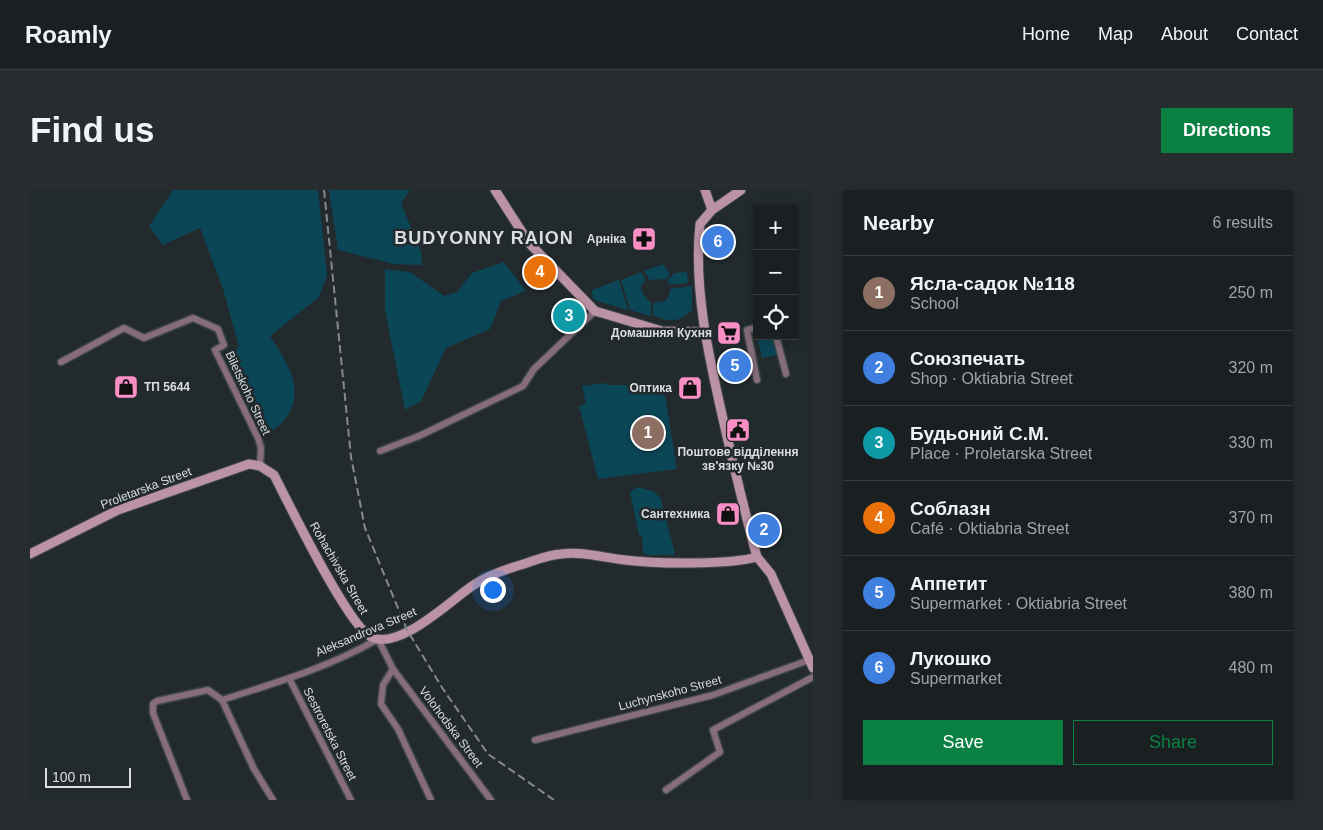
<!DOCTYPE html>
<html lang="en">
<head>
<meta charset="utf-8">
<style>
  :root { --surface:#1a2022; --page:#272d2f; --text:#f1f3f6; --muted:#9fa3a5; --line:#383e40; --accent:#0b8043 }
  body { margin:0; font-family:Arial,sans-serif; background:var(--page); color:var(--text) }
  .controls { position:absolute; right:15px; top:15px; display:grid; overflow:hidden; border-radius:0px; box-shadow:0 2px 12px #0003 }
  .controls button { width:45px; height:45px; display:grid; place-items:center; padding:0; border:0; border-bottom:1px solid var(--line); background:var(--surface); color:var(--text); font:25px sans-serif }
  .scale { position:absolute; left:15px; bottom:12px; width:86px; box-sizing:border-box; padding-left:5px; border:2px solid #d9dee0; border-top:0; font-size:14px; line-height:18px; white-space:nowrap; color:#d9dee0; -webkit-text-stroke:4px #222a2d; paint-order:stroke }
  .you { position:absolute; left:462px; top:399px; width:18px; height:18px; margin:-12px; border:4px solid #fff; border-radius:50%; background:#1a73e8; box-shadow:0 0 0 8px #1a73e833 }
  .badge { display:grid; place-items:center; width:32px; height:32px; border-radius:50%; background:var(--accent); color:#fff; font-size:16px; font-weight:700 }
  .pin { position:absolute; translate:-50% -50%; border:2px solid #fff; box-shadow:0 1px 5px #0006 }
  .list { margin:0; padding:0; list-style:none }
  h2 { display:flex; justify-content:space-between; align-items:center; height:65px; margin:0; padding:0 20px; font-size:21px }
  h2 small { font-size:16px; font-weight:400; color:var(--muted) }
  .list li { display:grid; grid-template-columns:32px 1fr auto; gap:15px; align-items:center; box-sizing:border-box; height:75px; padding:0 20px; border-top:1px solid var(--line) }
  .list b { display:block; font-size:19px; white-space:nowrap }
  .list p { margin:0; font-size:16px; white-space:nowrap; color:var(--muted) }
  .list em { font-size:16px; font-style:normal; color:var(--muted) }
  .actions { display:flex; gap:10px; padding:15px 20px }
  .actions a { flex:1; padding:11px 0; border:1px solid var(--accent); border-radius:0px; text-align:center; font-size:18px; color:var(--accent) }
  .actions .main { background:var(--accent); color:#fff }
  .icon { flex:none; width:28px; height:28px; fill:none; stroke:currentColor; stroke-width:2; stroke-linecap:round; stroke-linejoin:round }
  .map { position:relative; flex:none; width:783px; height:610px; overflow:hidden; border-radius:0px }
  header { display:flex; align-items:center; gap:30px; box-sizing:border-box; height:70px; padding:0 25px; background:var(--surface); border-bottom:1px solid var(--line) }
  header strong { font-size:24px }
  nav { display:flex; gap:28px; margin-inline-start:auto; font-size:18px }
  .intro { display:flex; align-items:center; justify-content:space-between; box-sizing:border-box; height:120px; padding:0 30px }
  h1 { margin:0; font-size:35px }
  .button { padding:12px 22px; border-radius:0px; background:var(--accent); color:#fff; font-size:18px; font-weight:700 }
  main { display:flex; gap:30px; padding:0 30px }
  aside { flex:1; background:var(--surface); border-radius:0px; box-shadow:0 2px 12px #0003 }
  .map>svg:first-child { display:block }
</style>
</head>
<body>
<header>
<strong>Roamly</strong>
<nav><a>Home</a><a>Map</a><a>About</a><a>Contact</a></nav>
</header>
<div class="intro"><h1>Find us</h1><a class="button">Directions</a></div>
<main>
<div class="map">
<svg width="783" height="610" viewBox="0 0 783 610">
  <rect width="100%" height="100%" fill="#222a2d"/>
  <path fill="#0b4657" d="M143 0H288L297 85 289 107 240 146C255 170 276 196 257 227 253 234 241 241 234 247L196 171 209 157 193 99 170 38 133 55 119 36Z
    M299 0H380L371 13 391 62 392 75 364 74 308 60Z
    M474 72 496 101 471 111 460 139 416 158 391 211 375 220 355 121V79L380 82 414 106 427 102 442 83Z
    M633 74 640 84 636 89 620 90 614 81Z
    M611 82 616 90 611 95 612 103 621 113V126L600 120 591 90Z
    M657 82 658 93 639 95 638 90 644 83Z
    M589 90 598 120 567 111 563 108 562 100Z
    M662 96V120C648 134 639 131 623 126V113L635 111 639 106 640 99Z
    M727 146H742L747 165 732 168Z
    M576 193V195H594L635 206 647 279 568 289 549 216 556 214 552 196Z
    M607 297 623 301 630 307 645 363 643 365H618L613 362 612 347 609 345 601 307 600 302Z"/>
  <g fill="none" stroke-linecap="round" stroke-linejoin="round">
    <defs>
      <path id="street" d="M727 137 717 140 727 190
        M746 146 756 184
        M31 172 94 138 114 148 163 128 188 139 194 155 185 160 228 248 231 258 230 276
        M350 261 389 246 493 196 504 179 565 121
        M363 479 461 610
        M259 488 321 610
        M192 510 224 579 243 610
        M505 550 683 505 779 470
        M636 600 690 562 683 540 783 487
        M157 610 123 523V514L127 511 178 500 192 510C245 493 300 477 348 449L363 479 353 495 351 514 368 539 401 610"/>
      <path id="secondary" d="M465 0 499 53 565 121 632 141 675 142
        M675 0 682 20
        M711 0 682 20 670 34C663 101 680 172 695 238 705 281 715 324 727 367L741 384 783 478
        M0 364 88 320 219 274 230 276 244 285C259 314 318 436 341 447 369 461 420 411 442 396 455 387 471 381 487 376 501 372 516 365 531 364 552 361 574 368 595 370 625 374 699 375 727 367"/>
    </defs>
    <use href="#street" stroke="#3f474a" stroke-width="9"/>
    <use href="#secondary" stroke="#3f474a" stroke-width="11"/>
    <use href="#street" stroke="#866d79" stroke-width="6"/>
    <use href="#secondary" stroke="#bc93a6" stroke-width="9"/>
    <path stroke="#848a8d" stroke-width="2" stroke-dasharray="8 4" stroke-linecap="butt" d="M294 0 321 267 335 338 377 440 413 499 458 564 524 610"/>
  </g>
  <defs>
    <symbol id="pharmacy-square" viewBox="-11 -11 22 22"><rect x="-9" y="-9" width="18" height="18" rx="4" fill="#fa8fc6" stroke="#222a2d"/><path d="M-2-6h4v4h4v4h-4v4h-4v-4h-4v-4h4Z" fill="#111"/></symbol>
    <symbol id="supermarket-square" viewBox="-11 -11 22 22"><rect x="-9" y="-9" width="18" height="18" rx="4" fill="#fa8fc6" stroke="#222a2d"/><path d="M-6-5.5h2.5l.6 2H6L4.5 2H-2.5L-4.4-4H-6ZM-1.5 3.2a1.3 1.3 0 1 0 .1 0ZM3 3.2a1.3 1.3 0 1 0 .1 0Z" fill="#111"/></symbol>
    <symbol id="shop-square" viewBox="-11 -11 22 22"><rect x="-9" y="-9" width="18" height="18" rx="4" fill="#fa8fc6" stroke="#222a2d"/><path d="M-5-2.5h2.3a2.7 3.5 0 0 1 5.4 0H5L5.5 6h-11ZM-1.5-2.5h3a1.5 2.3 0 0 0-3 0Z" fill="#111"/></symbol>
    <symbol id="civic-square" viewBox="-11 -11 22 22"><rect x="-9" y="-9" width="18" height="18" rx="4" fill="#fa8fc6" stroke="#222a2d"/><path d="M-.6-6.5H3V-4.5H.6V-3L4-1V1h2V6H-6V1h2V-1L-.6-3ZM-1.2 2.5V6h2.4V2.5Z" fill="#111"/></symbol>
  </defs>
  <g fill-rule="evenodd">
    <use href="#pharmacy-square" x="600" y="35" width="28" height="28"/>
    <use href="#supermarket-square" x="685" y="129" width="28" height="28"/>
    <use href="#shop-square" x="82" y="183" width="28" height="28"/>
    <use href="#shop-square" x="646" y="184" width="28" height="28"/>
    <use href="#civic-square" x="694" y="226" width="28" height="28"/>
    <use href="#shop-square" x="684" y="310" width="28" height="28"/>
  </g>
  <g text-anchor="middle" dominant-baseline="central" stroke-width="5" stroke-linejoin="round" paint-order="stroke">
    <g font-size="12" font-weight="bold" fill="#d9dee0" stroke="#222a2d" text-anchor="end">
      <text x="596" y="49">Арніка</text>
      <text x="682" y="143">Домашняя Кухня</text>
      <text x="114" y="197" text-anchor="start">ТП 5644</text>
      <text x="642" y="198">Оптика</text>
      <text x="708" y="262" text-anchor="middle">Поштове відділення<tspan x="708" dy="14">зв'язку №30</tspan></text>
      <text x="680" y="324">Сантехника</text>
    </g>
    <g font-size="12" fill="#d9dee0" stroke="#222a2d">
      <text transform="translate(218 203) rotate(65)">Biletskoho Street</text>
      <text transform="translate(116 298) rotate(-21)">Proletarska Street</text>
      <text transform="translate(309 378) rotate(60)">Rohachivska Street</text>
      <text transform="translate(336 442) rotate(-23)">Aleksandrova Street</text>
      <text transform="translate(640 503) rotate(-15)">Luchynskoho Street</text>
      <text transform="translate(421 537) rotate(53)">Volohodska Street</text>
      <text transform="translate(300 544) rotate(63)">Sestroretska Street</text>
    </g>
    <g font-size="18" font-weight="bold" letter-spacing="1" fill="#d9dee0" stroke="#222a2d">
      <text x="454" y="48">BUDYONNY RAION</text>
    </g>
  </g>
</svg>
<div class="controls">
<button>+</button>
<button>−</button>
<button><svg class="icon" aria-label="locate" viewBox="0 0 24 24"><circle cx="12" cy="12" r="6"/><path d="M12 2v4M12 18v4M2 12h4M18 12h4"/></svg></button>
</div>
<div class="scale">100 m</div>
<div class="you"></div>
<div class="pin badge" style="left:618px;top:243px;background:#8d6e63">1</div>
<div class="pin badge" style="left:734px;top:340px;background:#3f7fe0">2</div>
<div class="pin badge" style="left:539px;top:126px;background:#0f9aa8">3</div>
<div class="pin badge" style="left:510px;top:82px;background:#e8710a">4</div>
<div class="pin badge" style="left:705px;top:176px;background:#3f7fe0">5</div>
<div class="pin badge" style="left:688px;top:52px;background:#3f7fe0">6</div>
</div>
<aside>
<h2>Nearby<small>6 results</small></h2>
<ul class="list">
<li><span class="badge" style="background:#8d6e63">1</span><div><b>Ясла-садок №118</b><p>School</p></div><em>250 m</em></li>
<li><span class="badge" style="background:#3f7fe0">2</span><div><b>Союзпечать</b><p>Shop · Oktiabria Street</p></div><em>320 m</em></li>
<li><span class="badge" style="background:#0f9aa8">3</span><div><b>Будьоний С.М.</b><p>Place · Proletarska Street</p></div><em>330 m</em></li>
<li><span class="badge" style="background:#e8710a">4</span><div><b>Соблазн</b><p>Café · Oktiabria Street</p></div><em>370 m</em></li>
<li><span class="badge" style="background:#3f7fe0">5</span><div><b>Аппетит</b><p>Supermarket · Oktiabria Street</p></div><em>380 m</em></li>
<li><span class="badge" style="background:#3f7fe0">6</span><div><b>Лукошко</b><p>Supermarket</p></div><em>480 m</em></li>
</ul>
<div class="actions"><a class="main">Save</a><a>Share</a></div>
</aside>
</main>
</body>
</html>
